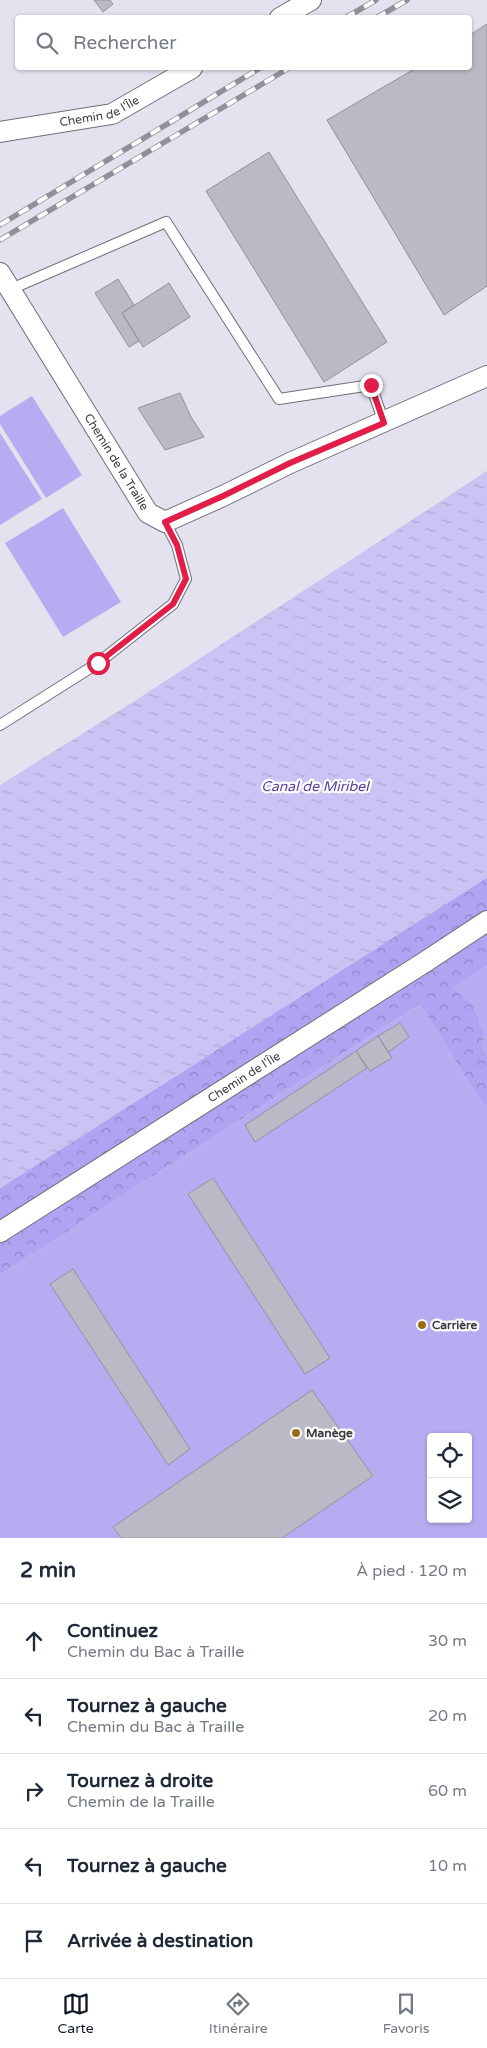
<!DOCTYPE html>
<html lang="fr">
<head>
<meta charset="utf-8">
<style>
  :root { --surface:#fff; --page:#f2f2f3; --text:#1f2937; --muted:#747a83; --line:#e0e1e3; --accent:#111827 }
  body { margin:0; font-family:"Varela Round",sans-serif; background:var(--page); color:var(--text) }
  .controls { position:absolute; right:15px; bottom:15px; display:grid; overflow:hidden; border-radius:5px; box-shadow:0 1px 4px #0004 }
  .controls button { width:45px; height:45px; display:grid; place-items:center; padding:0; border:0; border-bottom:1px solid var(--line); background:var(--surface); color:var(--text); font:25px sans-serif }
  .stop { position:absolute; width:15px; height:15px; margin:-11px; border:4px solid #e11d48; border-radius:50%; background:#fff }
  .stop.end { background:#e11d48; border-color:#fff; box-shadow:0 1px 5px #0008 }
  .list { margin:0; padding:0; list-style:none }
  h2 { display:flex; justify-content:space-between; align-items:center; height:65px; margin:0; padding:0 20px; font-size:21px }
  h2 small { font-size:16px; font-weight:400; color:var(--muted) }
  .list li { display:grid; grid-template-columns:32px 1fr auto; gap:15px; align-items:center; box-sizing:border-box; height:75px; padding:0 20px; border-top:1px solid var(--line) }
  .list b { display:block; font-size:19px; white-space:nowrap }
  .list p { margin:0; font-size:16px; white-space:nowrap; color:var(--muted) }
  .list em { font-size:16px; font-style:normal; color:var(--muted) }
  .icon { flex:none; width:28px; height:28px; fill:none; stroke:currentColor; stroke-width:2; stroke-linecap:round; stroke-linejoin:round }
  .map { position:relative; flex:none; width:487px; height:1538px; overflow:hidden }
  .search { position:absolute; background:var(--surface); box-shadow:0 1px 4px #0004; left:15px; right:15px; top:15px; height:55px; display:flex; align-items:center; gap:12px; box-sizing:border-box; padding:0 18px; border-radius:5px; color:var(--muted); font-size:19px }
  .sheet { height:440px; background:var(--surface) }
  nav { display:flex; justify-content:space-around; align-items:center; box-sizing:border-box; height:70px; border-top:1px solid var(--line); background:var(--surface); font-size:14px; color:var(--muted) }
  nav a { display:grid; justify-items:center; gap:2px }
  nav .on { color:var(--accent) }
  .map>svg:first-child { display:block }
</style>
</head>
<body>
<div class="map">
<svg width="487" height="1538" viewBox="0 0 487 1538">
  <defs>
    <pattern id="forest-crowns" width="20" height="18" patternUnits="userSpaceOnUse" patternTransform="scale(1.25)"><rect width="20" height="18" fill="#b0a3f2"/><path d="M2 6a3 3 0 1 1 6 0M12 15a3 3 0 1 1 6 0" fill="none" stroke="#9086c5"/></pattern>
    <pattern id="water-ripples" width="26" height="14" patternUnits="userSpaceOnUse" patternTransform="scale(1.25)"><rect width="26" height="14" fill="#cac3f3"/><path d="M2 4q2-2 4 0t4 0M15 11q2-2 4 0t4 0" fill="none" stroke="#aea8d1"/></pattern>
  </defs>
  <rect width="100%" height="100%" fill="#e4e2ef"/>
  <path fill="#b7acf2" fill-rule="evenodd" d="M32 396 82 475 46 498 0 424V416Z
    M0 433 42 499 0 525Z
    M63 508 121 602 63 637 5 543Z
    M487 966V1055L483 1048 484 1034 454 988Z
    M420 1004 483 1105 487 1104V1538H0V1275ZM431 1437H468V1519H431Z"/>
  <path fill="url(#forest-crowns)" d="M487 867V966L454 988 472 1005 484 1034 483 1048 487 1055V1104L483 1105 420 1004 0 1275V1188L384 943Z"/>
  <path fill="url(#water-ripples)" d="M487 471V878L0 1188V785L133 702Z"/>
  <path fill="#bab9c5" stroke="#92919d" d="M94 0H110L113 4 103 12Z
    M487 24V286L444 315 327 120 416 68H470V35Z
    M269 152 387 342 324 382 206 191Z
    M118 279 134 305 122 313 139 341 129 347 95 293Z
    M169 283 190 317 143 347 122 313Z
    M180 393 191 417 204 437 165 450 138 408Z
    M400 1023 409 1037 388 1052 378 1036Z
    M378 1036 392 1058 370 1071 356 1051Z
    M356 1051 367 1068 255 1142 245 1125Z
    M213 1178 330 1358 305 1374 188 1194Z
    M73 1269 190 1449 168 1465 50 1284Z
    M312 1390 373 1476 282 1538H121L113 1527Z"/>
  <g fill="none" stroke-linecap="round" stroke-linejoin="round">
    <defs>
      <path id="lane" d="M11 289 166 222 279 399 371 385 384 423
        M0 725 98 663 173 604 186 579 177 545 165 522"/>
      <g id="street">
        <path d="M280 18 311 0"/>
        <path id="s1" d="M0 132 112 114 192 68"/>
        <path id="s2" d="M0 273 148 513 165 522 223 496 290 463 487 376"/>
        <path id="s3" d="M0 1232 425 962 487 921"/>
      </g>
    </defs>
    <use href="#lane" stroke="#706e79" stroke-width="12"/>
    <use href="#street" stroke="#706e79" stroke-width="22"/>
    <use href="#lane" stroke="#fff" stroke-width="10"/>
    <use href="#street" stroke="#fff" stroke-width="20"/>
    <defs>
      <path id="rail" d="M345 18 376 0
        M376 18 407 0
        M0 225 260 68
        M0 240 289 68"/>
    </defs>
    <use href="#rail" stroke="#919099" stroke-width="5.5"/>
    <use href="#rail" stroke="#fff" stroke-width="4" stroke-dasharray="11" stroke-linecap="butt"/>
  </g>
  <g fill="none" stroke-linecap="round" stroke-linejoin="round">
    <path stroke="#e11d48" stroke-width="6" d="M98 663 173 604 186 579 177 545 165 522 223 496 290 463 384 423 371 385"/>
  </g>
  <g fill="#966e19" stroke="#fff" stroke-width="2">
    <circle cx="422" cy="1325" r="5"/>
    <circle cx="296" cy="1433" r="5"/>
  </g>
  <g text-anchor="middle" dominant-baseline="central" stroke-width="4.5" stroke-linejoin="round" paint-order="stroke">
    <g font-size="12" fill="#3b3b40" stroke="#fff">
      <text stroke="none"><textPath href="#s1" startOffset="102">Chemin de l'Île</textPath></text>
      <text stroke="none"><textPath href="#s2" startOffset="222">Chemin de la Traille</textPath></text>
      <text stroke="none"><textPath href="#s3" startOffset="289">Chemin de l'Île</textPath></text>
    </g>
    <g font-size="12" font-weight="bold" fill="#3b3b40" stroke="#fff" text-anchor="start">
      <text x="432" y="1325">Carrière</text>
      <text x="306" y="1433">Manège</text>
    </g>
    <g font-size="14" font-style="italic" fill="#58429c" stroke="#fff">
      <text x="315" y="786">Canal de Miribel</text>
    </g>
  </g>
</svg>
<div class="controls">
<button><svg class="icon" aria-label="locate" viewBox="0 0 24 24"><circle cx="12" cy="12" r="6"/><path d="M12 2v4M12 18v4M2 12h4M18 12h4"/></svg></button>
<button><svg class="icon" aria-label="layers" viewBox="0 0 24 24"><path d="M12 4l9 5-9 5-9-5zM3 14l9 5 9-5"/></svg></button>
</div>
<div class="stop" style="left:98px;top:663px"></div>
<div class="stop end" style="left:371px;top:385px"></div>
<div class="search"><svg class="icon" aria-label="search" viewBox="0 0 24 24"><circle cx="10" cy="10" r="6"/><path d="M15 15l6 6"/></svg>Rechercher</div>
</div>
<section class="sheet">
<h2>2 min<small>À pied · 120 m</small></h2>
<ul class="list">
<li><svg class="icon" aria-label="ahead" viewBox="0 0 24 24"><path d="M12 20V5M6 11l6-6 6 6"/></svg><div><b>Continuez</b><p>Chemin du Bac à Traille</p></div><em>30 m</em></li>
<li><svg class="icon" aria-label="left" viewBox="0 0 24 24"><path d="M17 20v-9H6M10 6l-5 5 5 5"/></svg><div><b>Tournez à gauche</b><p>Chemin du Bac à Traille</p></div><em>20 m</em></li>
<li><svg class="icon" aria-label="right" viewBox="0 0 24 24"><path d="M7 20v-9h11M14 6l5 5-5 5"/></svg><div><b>Tournez à droite</b><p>Chemin de la Traille</p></div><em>60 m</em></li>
<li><svg class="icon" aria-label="left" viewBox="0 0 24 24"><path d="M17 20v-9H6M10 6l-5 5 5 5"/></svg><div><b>Tournez à gauche</b></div><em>10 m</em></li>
<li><svg class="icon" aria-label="arrive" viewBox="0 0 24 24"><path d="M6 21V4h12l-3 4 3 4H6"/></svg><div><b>Arrivée à destination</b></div></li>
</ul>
</section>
<nav>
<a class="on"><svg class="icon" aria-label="map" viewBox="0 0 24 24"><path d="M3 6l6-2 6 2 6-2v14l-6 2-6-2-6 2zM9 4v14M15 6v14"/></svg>Carte</a>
<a><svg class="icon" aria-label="directions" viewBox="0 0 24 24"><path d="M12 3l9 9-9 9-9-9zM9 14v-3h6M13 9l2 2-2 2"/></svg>Itinéraire</a>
<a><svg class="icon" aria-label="saved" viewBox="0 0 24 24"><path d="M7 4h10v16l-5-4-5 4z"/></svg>Favoris</a>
</nav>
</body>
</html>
